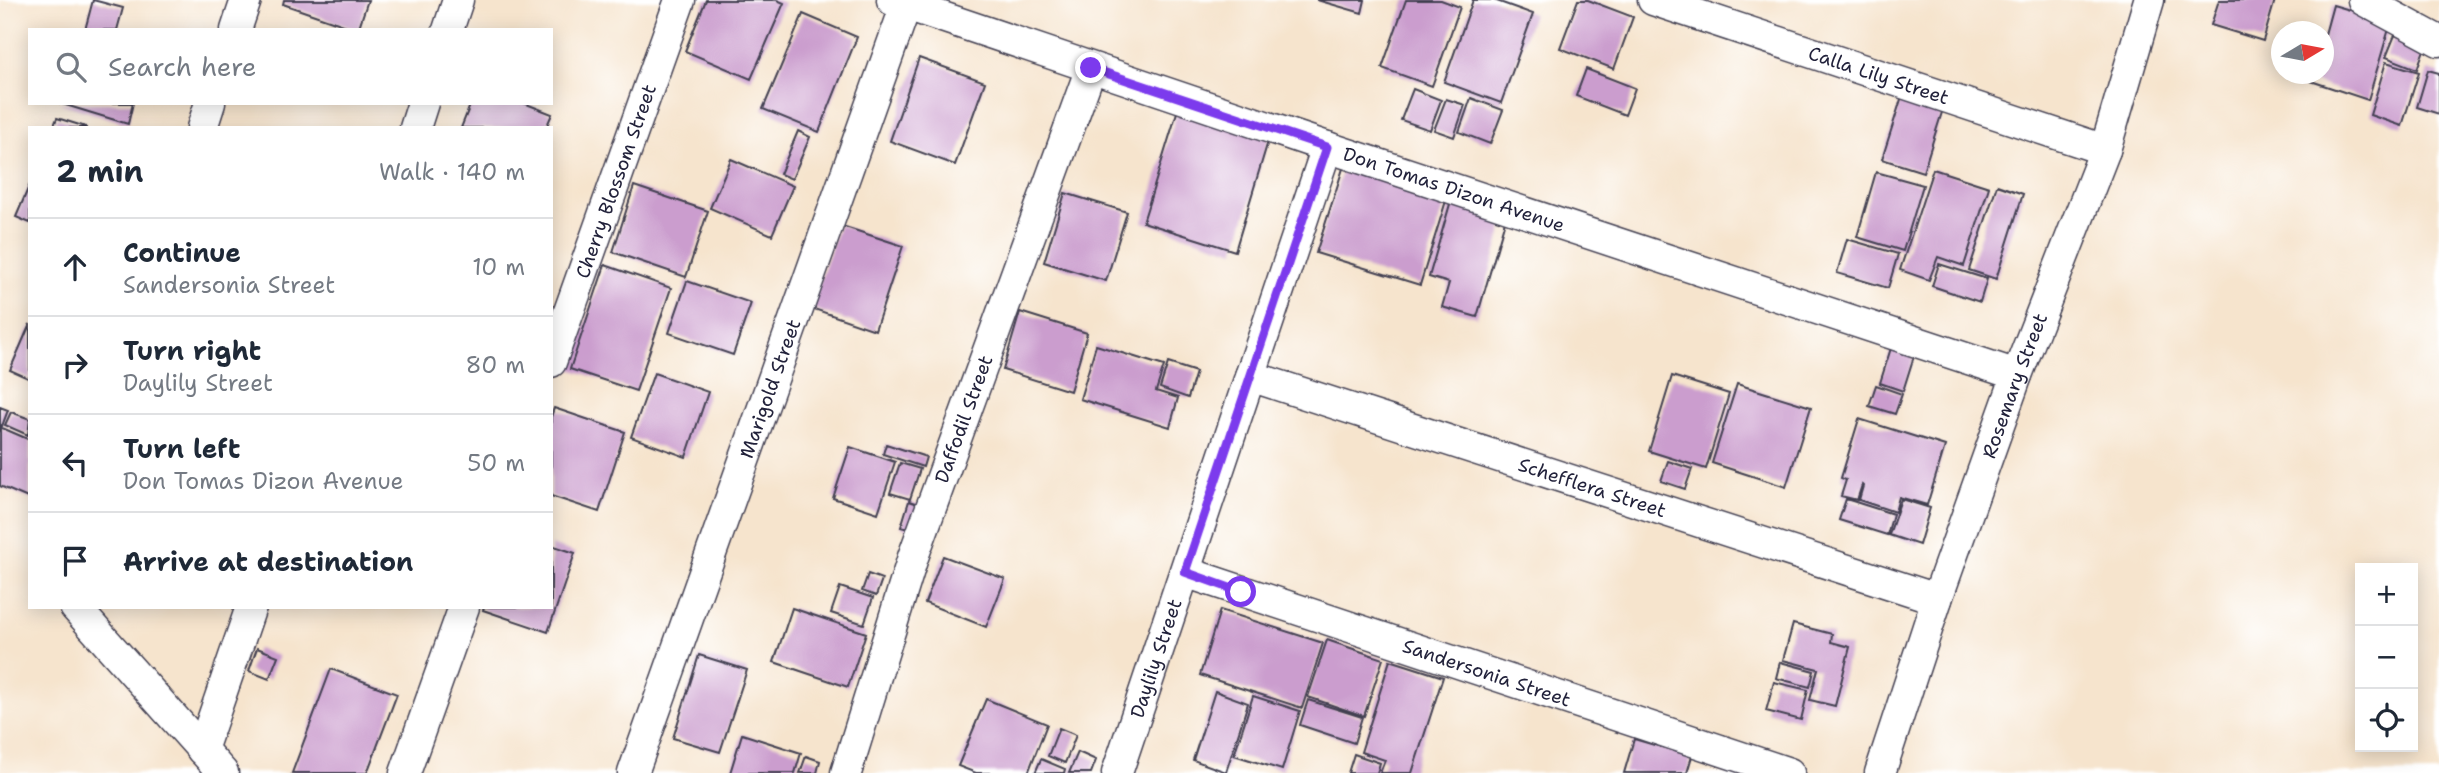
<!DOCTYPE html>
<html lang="en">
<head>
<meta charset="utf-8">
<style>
  :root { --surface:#fff; --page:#f6f6f7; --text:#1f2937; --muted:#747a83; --line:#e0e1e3 }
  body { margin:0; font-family:"Shantell Sans",sans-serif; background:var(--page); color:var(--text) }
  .controls { position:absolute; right:21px; bottom:21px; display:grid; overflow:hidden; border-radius:0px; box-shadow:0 4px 18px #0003 }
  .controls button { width:63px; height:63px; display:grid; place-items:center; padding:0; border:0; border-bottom:2px solid var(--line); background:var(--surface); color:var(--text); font:35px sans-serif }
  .compass { position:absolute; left:2271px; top:21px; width:63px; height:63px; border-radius:50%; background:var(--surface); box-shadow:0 4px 18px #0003; rotate:80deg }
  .stop { position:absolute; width:21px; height:21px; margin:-16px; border:5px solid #7c3aed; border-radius:50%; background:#fff }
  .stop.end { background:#7c3aed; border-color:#fff; box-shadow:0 2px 7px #0008 }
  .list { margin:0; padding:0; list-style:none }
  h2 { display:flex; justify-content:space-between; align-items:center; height:91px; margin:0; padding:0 28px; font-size:30px }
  h2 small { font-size:23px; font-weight:400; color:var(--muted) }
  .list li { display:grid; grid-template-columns:46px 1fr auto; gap:21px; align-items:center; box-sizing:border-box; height:98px; padding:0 28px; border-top:2px solid var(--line) }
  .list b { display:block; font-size:26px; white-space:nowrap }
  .list p { margin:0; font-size:23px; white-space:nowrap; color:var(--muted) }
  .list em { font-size:23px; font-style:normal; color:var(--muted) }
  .icon { flex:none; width:38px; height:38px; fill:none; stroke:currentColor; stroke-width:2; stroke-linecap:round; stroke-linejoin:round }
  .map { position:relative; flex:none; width:2439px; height:773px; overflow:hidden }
  .search { position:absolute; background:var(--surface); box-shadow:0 4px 18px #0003; left:28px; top:28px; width:525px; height:77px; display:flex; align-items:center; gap:18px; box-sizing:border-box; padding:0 24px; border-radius:0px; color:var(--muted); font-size:26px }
  .panel { position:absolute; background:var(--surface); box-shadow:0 4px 18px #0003; left:28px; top:126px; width:525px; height:483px; border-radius:0px }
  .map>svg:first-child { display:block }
</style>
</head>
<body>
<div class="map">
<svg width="2439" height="773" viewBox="0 0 2439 773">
  <rect width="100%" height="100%" fill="#fff"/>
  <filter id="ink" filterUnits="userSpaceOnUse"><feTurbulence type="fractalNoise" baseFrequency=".0143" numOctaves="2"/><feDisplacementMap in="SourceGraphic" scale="14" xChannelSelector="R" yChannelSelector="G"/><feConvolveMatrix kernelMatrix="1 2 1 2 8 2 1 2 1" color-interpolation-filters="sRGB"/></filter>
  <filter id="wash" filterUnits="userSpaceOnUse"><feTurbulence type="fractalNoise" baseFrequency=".00686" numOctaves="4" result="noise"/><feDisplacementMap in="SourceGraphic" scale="28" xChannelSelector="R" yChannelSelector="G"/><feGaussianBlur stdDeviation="1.57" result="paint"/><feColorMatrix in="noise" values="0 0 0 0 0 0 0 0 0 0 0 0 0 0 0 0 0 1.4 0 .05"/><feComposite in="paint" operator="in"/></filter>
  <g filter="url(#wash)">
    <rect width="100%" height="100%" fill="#f6e4cd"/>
    <g id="blocks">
      <path fill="#cb9dce" d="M93 0 123 8 117 30H85Z
        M284 0H368L358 30 283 4Z
        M706 0H777L784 3 751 79 685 51Z
        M1317 0H1365L1362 13Z
        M1406 0H1441L1460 7 1432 86 1382 68Z
        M1473 0H1494L1533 14 1501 103 1444 82Z
        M1578 0H1588L1633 17 1614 69 1560 48Z
        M2219 0H2275L2263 41 2211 25Z
        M2333 5 2391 22 2368 100 2311 81 2313 74H2324V38Z
        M803 14 857 37 819 132 763 109Z
        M2395 35 2425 47 2417 69 2386 57Z
        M919 58 985 82 955 165 890 141Z
        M2386 62 2419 72 2402 126 2370 115Z
        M1586 69 1635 88 1625 115 1576 96Z
        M2428 70 2439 73V114L2417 107Z
        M1413 89 1441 100 1430 130 1401 120Z
        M1903 93 1944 106 1923 172 1882 159Z
        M1471 98 1503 110 1490 144 1459 132Z
        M1446 99 1465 105 1454 137 1434 130Z
        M59 103H133L128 124Z
        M471 103H524L552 114 546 128H461Z
        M1178 109 1269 138 1235 251 1143 222Z
        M57 118 86 127V128H53Z
        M798 131 810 137 792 179 780 174Z
        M731 159 793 186 772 235 710 208Z
        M1346 159 1449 191 1420 285 1316 253Z
        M1933 169 1989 187 1964 266 1938 257 1929 280 1900 270Z
        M1876 172 1923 185 1903 251 1857 237Z
        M30 184V223L16 217Z
        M1997 185 2023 194 1996 279 1969 270Z
        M634 186 708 211 686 277 613 252Z
        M1065 193 1127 212 1106 281 1044 262Z
        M1452 197 1507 214 1477 317 1442 307 1449 283 1429 277Z
        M839 225 903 246 875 330 811 308Z
        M1847 239 1898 254 1888 288 1837 273Z
        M1939 264 1987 279 1980 302 1932 286Z
        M605 265 671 288 636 391 570 369Z
        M687 281 751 303 733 355 669 333Z
        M1020 312 1087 333 1070 391 1003 370Z
        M30 324V379L10 370Z
        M1096 345 1164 366 1156 391 1178 398 1170 427 1080 399Z
        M1891 348 1914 356 1903 391 1880 383Z
        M1168 363 1196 372 1188 398 1160 388Z
        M654 373 708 392 686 457 631 437Z
        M1672 376 1729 394 1706 469 1649 451Z
        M1737 384 1811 407 1786 487 1712 463Z
        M1876 385 1902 394 1895 414 1869 406Z
        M0 407 8 410 2 426 0 425Z
        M554 408 625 432 599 512 551 496V417Z
        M11 412 30 419 28 435 5 425Z
        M1859 419 1945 446 1927 505 1899 497 1895 512 1859 500 1863 486 1862 485 1857 500 1841 496 1846 480 1841 478Z
        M0 427 30 440V499L0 486Z
        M886 444 926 457 923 467 883 454Z
        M850 447 895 462 878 513 833 498Z
        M1668 461 1692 469 1685 489 1661 481Z
        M900 463 920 469 910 499 890 493Z
        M1846 499 1893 514 1887 535 1839 520Z
        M1901 499 1930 508 1919 545 1889 535Z
        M909 501 924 506 916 531 901 527Z
        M551 545 575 553 548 632 483 610 484 607H551Z
        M943 556 1005 579 986 627 925 603Z
        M868 574 882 579 876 596 862 591Z
        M840 587 873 598 864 624 831 613Z
        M792 608 866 633 848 687 774 662Z
        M1220 610 1323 643 1302 708 1200 675Z
        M1793 624 1832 634 1831 642 1850 647 1835 706 1810 700 1818 669 1783 660Z
        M1327 640 1383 659 1364 716 1308 697Z
        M257 648 278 656 269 679 249 671Z
        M699 655 747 670 720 752 673 738Z
        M1390 660 1443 677 1412 773H1380L1385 760 1361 752Z
        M1780 662 1814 671 1810 687 1776 678Z
        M331 669 397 694 367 773H292Z
        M1774 682 1808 690 1801 720 1766 711Z
        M1215 691 1248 703 1226 772 1193 760Z
        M1253 696 1300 711 1282 770 1234 755Z
        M986 699 1047 724 1028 773H976L958 766Z
        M1308 700 1362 717 1354 743 1300 725Z
        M1059 728 1076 735 1065 763 1048 756Z
        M742 734 801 753 795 773H730Z
        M1634 739 1692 756 1687 773H1624Z
        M1078 752 1096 760 1091 773H1069Z
        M1354 754 1380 763 1377 773H1348Z
        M806 756 820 761 817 773H800Z
        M1041 759 1065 769 1064 773H1035Z"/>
    </g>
  </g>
  <g filter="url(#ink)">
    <use href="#blocks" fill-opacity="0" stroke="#423f51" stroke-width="2"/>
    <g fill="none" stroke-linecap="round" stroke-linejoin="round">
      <defs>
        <g id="street">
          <path id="s1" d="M892 0 1327 147 2017 375"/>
          <path id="s2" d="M1653 0 2105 150"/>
          <path d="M2363 0 2439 41"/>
          <path d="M236 30 246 0"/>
          <path d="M448 30 458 0"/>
          <path d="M202 128 210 103"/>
          <path d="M415 128 423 103"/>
          <path id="s3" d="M551 362 680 0"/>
          <path id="s4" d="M1250 376 1937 599"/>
          <path id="s5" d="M1185 572 1789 773"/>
          <path d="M75 607 223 773"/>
          <path d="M202 750 251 607"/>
          <path d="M405 773 464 607"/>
          <path id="s6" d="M633 773 906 5"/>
          <path id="s7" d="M846 773 913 557 1091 68"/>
          <path id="s8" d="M1117 773 1327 147"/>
          <path id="s9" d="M1880 773 1937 599 2017 375 2105 150 2149 0"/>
        </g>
      </defs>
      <use href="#street" stroke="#423f51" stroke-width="33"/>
      <use href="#street" stroke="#fff" stroke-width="30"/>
    </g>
  </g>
  <g fill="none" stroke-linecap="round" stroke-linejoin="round" filter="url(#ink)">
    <path stroke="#7c3aed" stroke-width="9" d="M1091 68 1327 147 1185 572 1241 592"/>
  </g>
  <g text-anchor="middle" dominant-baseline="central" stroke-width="6" stroke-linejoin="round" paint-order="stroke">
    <g font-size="19" fill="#22223b" stroke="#fff">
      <text stroke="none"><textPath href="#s2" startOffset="238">Calla Lily Street</textPath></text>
      <text stroke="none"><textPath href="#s3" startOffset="192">Cherry Blossom Street</textPath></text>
      <text stroke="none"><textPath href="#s1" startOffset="593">Don Tomas Dizon Avenue</textPath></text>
      <text stroke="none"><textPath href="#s9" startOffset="410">Rosemary Street</textPath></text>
      <text stroke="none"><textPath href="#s6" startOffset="408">Marigold Street</textPath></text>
      <text stroke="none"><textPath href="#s7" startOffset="373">Daffodil Street</textPath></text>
      <text stroke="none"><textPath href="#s4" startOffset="360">Schefflera Street</textPath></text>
      <text stroke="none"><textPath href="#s8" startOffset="121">Daylily Street</textPath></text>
      <text stroke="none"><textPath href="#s5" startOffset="318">Sandersonia Street</textPath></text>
    </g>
  </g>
</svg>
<div class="controls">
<button>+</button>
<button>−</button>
<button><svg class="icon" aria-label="locate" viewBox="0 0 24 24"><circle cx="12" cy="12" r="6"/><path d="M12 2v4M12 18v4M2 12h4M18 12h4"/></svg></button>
</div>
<svg class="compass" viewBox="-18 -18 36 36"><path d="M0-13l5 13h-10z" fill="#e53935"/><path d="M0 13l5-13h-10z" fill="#747a83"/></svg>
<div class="stop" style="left:1241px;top:592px"></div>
<div class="stop end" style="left:1091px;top:68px"></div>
<div class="search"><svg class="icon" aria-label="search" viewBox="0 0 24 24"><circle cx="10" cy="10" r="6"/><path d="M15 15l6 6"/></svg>Search here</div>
<section class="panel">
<h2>2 min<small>Walk · 140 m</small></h2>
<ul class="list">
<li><svg class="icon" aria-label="ahead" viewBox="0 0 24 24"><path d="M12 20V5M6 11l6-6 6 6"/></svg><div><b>Continue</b><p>Sandersonia Street</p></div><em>10 m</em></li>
<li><svg class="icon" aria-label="right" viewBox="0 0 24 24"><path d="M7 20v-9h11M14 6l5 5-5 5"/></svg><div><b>Turn right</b><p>Daylily Street</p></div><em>80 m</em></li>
<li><svg class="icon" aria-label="left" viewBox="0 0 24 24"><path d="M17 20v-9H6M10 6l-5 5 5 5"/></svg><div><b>Turn left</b><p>Don Tomas Dizon Avenue</p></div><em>50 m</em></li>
<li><svg class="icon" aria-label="arrive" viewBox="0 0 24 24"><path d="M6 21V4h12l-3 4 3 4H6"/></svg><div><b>Arrive at destination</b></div></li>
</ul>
</section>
</div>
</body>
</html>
